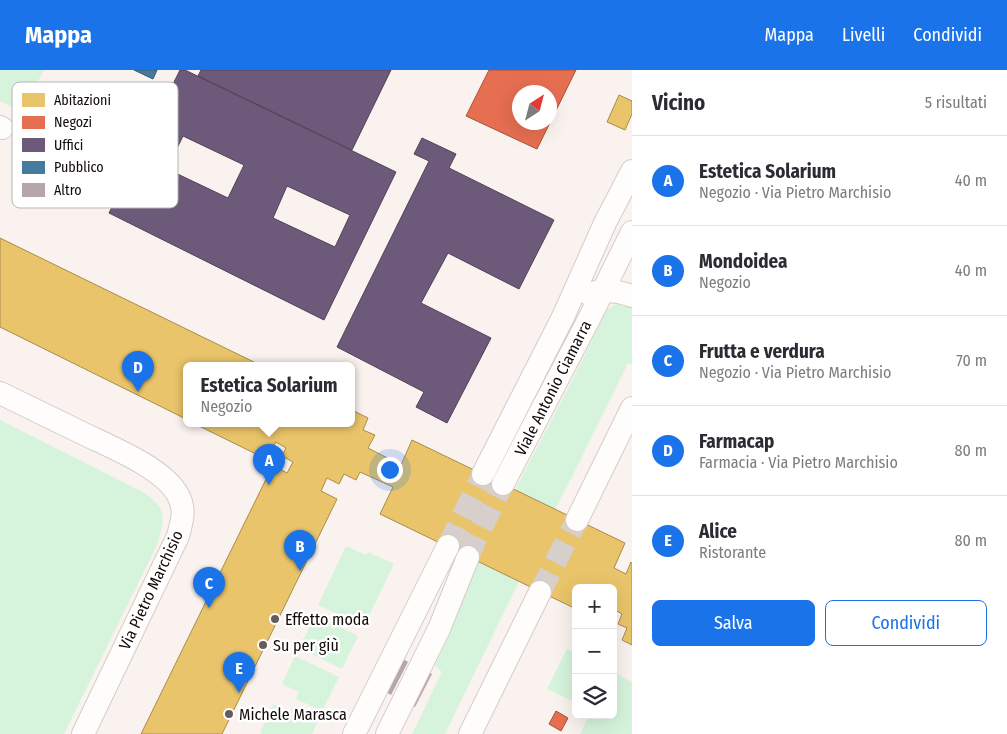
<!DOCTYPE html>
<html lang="it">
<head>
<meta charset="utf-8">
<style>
  :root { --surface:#fff; --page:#f7f7f7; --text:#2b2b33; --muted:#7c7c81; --line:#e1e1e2; --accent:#1a73e8 }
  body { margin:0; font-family:"Fira Sans Condensed",sans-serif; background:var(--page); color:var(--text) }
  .controls { position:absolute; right:15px; bottom:15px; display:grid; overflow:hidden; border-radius:8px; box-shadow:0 5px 20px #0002 }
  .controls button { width:45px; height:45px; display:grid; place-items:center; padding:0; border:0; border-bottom:1px solid var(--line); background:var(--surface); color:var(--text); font:25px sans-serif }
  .compass { position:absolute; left:512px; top:15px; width:45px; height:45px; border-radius:50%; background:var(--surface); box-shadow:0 5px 20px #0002; rotate:36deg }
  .you { position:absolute; left:389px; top:399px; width:18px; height:18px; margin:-12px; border:4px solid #fff; border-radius:50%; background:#1a73e8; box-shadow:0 0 0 8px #1a73e833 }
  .badge { display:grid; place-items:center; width:32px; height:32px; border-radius:50%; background:var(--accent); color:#fff; font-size:16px; font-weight:700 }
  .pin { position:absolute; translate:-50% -41px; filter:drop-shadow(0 1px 2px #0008) }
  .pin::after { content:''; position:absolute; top:26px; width:18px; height:15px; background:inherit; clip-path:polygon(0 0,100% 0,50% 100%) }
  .popup { position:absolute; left:183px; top:292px; width:172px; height:65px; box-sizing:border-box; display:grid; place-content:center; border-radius:8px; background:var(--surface); filter:drop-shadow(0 1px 4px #0005); font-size:16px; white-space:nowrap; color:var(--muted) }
  .popup b { font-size:19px; color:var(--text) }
  .popup::after { content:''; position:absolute; left:50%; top:100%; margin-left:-10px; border:10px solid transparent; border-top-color:var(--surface) }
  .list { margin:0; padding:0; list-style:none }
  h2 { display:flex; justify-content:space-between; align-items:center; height:65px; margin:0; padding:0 20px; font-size:21px }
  h2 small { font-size:16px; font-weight:400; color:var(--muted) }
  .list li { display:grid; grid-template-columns:32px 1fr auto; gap:15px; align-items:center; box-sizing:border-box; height:90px; padding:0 20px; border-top:1px solid var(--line) }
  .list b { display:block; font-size:19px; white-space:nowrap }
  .list p { margin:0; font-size:16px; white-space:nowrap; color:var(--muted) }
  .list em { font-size:16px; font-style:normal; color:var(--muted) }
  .actions { display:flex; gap:10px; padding:15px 20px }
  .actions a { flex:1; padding:11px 0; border:1px solid var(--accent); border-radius:8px; text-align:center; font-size:18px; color:var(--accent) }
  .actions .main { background:var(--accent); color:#fff }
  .icon { flex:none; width:28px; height:28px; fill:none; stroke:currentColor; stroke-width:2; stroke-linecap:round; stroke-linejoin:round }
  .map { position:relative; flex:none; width:632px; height:664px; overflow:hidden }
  header { display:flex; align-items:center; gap:30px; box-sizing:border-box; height:70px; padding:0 25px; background:var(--accent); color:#fff }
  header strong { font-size:24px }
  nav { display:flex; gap:28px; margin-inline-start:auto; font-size:18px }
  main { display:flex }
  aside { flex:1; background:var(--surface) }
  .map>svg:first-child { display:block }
</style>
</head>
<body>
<header>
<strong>Mappa</strong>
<nav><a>Mappa</a><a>Livelli</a><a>Condividi</a></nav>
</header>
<main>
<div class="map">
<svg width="632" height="664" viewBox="0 0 632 664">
  <rect width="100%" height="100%" fill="#faf2ee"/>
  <path fill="#d6f4dc" d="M0 0H44L22 42 0 31Z
    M616 234 632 236V295L628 293 577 397 527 495 445 664H412L442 602 435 596 457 547 475 496 572 311 607 240Z
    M0 350 141 421C168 438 166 448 156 477L64 664H0Z
    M346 476 366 485 368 482 394 494 364 556 318 535Z
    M316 545 358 566 342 599 299 578Z
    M567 579 576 583V633L547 619Z
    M295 586 339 607 322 641 296 629 299 622 282 614Z
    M613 602 632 612V664H580L589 645H613Z
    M273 634 290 642 293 636 319 649 312 664H262L260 663Z"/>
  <path fill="#e9c46a" stroke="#a88c4c" d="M619 25 632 31V44L625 60 607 52Z
    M0 168 262 296H186V349L0 257Z
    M352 340 368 348 363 360 375 365 368 378 401 395 412 370 625 473 614 498 626 504 631 492 632 493V575L622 570 627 558 618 554 622 544 613 539V518H576V539L380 444 393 417 360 402 356 410 344 404 339 414 327 408 321 421 337 429 222 664H141L273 395 287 403 293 392 282 386 286 378 276 372 266 389 195 354H352Z"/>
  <path fill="#e76f51" stroke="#a7513b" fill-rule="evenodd" d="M489 0H576L537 79 466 46ZM520 22H550V52H520Z
    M58 44 77 53 64 80 45 71Z
    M556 641 568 648 561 661 549 654Z"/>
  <path fill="#6d597a" stroke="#524258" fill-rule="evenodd" d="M180 0H185L396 102 324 250 109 143ZM183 66 244 95 228 128 167 99ZM287 116 350 145 335 177 273 148Z
    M201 0H391L352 80 198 6Z
    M422 68 456 84 449 98 554 150 519 219 448 183 421 233 491 268 447 353 416 337 424 322 337 277 429 91 414 84Z"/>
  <path fill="#457b9d" stroke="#365970" d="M134 0H157L153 9Z"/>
  <path fill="#b6a6ab" d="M403 589 408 592 391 625 386 622Z
    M427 601 432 604 415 637 409 635Z"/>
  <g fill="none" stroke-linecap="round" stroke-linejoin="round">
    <path stroke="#d7cfcb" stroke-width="22" stroke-dasharray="22 11" stroke-linecap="butt" d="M448 476 483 404
      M468 487 475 471 503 414
      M540 522 577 450"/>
    <defs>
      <path id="minor" d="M0 57 2 58
        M589 224C603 219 618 221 632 226
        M0 323C27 336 53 349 80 362 108 376 163 397 178 425 186 440 182 451 178 466L83 664
        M483 404 563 247 605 153 632 101
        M503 414 590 247 632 162
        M577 450 632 338
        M354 664 448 476
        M387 664 439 559 468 487
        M470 664 540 522"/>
    </defs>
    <use href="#minor" stroke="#d4ccc8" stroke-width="24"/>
    <use href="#minor" stroke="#fefdfc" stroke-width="22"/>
  </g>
  <g fill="#635c58" stroke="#fff" stroke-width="2">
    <circle cx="275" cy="549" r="5"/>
    <circle cx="263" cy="575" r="5"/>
    <circle cx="229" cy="644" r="5"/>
  </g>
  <g text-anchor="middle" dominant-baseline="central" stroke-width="5" stroke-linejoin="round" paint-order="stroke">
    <g font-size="16" fill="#120b07" stroke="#fff">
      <text transform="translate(553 318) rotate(-63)">Viale Antonio Ciamarra</text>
      <text transform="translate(151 520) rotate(-65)">Via Pietro Marchisio</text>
    </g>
    <g font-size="16" fill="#120b07" stroke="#fff" text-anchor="start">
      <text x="285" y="549">Effetto moda</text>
      <text x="273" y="575">Su per giù</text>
      <text x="239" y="644">Michele Marasca</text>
    </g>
  </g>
  <rect x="12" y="12" width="166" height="126" rx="8" fill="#fff" stroke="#b8b6b5" stroke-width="1"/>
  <rect x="22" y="23" width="23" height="14" fill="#e9c46a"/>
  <rect x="22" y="46" width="23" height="13" fill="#e76f51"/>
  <rect x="22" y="68" width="23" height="14" fill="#6d597a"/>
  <rect x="22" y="91" width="23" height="13" fill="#457b9d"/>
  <rect x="22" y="113" width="23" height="14" fill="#b6a6ab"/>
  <g font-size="14" fill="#120b07">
    <text x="54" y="35">Abitazioni</text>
    <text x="54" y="57">Negozi</text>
    <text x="54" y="80">Uffici</text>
    <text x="54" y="102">Pubblico</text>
    <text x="54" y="125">Altro</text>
  </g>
</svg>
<div class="controls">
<button>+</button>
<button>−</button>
<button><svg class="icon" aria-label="layers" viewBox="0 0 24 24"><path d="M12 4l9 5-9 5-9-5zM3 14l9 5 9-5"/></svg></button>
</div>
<svg class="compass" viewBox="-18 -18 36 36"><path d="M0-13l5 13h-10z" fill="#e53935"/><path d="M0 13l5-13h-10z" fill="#7c7c81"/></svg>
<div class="you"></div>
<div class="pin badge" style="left:269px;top:415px">A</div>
<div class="popup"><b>Estetica Solarium</b>Negozio</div>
<div class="pin badge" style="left:300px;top:501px">B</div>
<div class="pin badge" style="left:209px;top:538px">C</div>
<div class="pin badge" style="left:138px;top:322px">D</div>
<div class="pin badge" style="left:239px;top:623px">E</div>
</div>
<aside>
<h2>Vicino<small>5 risultati</small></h2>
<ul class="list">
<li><span class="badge">A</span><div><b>Estetica Solarium</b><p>Negozio · Via Pietro Marchisio</p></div><em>40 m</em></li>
<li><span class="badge">B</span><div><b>Mondoidea</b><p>Negozio</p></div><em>40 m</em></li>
<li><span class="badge">C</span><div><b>Frutta e verdura</b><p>Negozio · Via Pietro Marchisio</p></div><em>70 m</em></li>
<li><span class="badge">D</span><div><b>Farmacap</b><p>Farmacia · Via Pietro Marchisio</p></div><em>80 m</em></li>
<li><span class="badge">E</span><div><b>Alice</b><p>Ristorante</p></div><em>80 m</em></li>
</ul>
<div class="actions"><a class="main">Salva</a><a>Condividi</a></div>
</aside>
</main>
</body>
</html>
